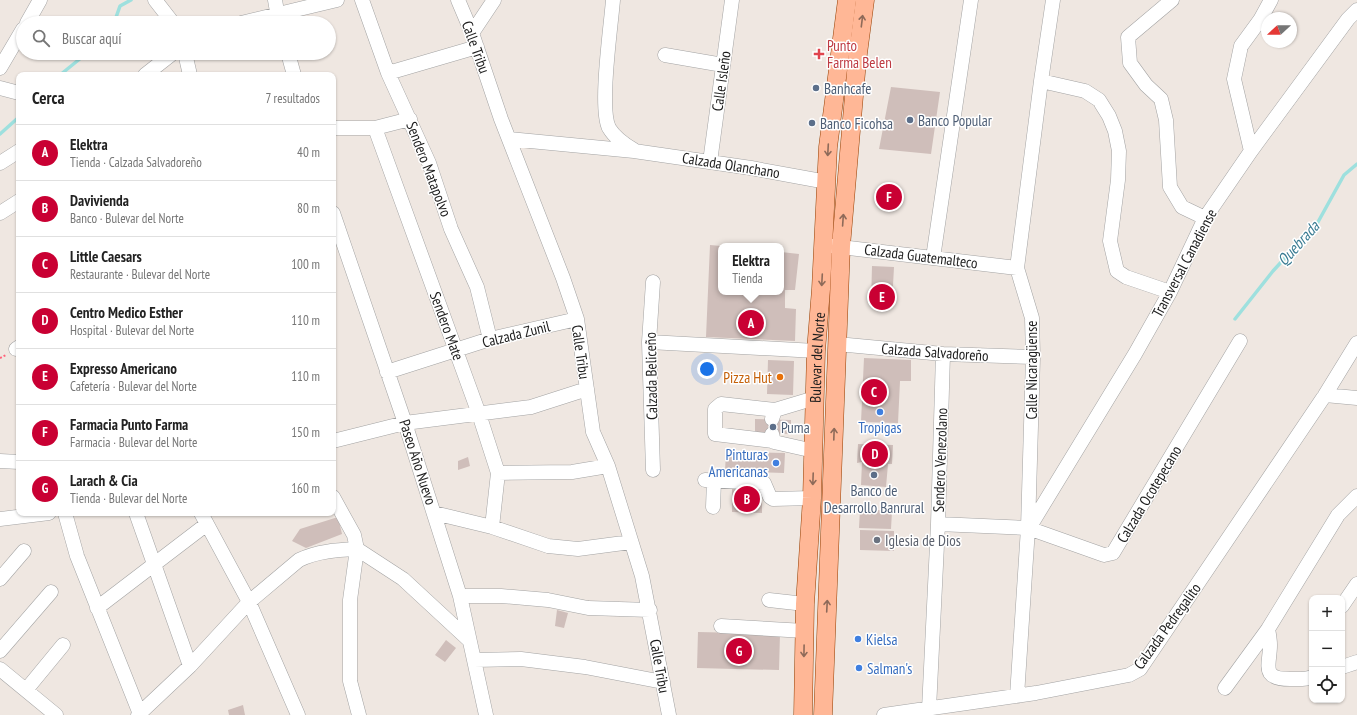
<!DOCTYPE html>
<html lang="es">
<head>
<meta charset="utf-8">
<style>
  :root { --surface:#fff; --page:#f2f2f2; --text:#222; --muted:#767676; --line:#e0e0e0; --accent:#c90033 }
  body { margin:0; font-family:"PT Sans Narrow",sans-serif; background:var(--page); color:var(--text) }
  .controls { position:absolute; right:12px; bottom:12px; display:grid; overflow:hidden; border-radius:8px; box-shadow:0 1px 3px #0004 }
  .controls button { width:36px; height:36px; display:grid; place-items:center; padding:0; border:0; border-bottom:1px solid var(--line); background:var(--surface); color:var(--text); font:20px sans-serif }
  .compass { position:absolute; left:1261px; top:12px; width:36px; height:36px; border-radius:50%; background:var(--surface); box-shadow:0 1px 3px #0004; rotate:249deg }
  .you { position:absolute; left:707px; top:369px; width:14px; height:14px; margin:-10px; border:3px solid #fff; border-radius:50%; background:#1a73e8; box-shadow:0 0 0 6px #1a73e833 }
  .badge { display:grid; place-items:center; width:26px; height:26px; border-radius:50%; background:var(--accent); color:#fff; font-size:13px; font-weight:700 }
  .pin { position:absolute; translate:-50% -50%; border:2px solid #fff; box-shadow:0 1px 4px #0006 }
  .popup { position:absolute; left:718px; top:243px; width:66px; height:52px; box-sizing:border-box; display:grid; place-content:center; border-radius:8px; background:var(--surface); filter:drop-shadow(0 1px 3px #0005); font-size:13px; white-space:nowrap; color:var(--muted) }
  .popup b { font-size:15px; color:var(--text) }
  .popup::after { content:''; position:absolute; left:50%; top:100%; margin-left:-8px; border:8px solid transparent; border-top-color:var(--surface) }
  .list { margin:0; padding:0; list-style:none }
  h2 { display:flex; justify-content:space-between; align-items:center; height:52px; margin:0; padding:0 16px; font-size:17px }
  h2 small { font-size:13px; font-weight:400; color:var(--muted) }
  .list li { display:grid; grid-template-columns:26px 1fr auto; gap:12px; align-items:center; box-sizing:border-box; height:56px; padding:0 16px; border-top:1px solid var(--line) }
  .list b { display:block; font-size:15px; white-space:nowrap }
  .list p { margin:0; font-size:13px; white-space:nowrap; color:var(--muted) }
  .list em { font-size:13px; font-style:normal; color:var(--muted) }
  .icon { flex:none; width:22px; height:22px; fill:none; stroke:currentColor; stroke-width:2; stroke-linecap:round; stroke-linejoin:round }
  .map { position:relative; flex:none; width:1357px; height:715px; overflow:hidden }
  .search { position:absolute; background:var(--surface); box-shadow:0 1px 3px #0004; left:16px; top:16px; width:320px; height:44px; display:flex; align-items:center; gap:10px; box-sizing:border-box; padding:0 14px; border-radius:22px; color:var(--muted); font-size:15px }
  .panel { position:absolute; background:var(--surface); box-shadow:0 1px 3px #0004; left:16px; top:72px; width:320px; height:444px; border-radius:8px }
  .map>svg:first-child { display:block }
</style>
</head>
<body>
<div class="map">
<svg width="1357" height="715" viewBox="0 0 1357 715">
  <rect width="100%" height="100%" fill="#efe7e1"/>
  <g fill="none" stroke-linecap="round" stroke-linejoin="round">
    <path stroke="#9ee0de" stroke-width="3.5" d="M114 23 120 6 131 0
      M60 75 87 53
      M0 134 19 117
      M1235 319 1273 271 1318 222 1344 175 1357 164"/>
  </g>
  <path fill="#cfbeba" d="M891 87 940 92 931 154 879 149Z
    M710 245 721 246V292H781V252L799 254 795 290H785V308L796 309 795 341 706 337Z
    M872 266 894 267 892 304 871 303Z
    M864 358 911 360V381H900L898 423 861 422Z
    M768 360 794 361 793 395 767 394Z
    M755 419 791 420V434L755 433Z
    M858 444 893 445 892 464H888L886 487 861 485 862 462 857 463Z
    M726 452 785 453 784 473 725 471Z
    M468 457 470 466 458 470V461Z
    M732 486H762V513L732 512Z
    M860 509 892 511 891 529 859 528Z
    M338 517 342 534 306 548 292 541 300 529Z
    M860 530 894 531V551L860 550Z
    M557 610 568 613 564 628 555 626Z
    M698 632 780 634 779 670 697 668Z
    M446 640 456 648 445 662 435 655Z
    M243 705 245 715H229L228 710Z"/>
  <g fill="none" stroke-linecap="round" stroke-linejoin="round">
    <defs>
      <path id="minor" d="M155 0 173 23
        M275 0 279 23
        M362 0 388 73 429 163 451 229 477 287 490 339
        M458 0 472 33 501 119 563 278 577 319 593 432 608 466 642 576 669 715
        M613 0C611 26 599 108 609 128 615 138 624 144 634 150
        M1172 0 1128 37 1130 63 1146 85 1161 99 1166 120 1170 187 1182 207 1205 218
        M27 23 40 0
        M241 23 337 0
        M472 33 494 0
        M185 53 190 75
        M288 53 294 75
        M665 55 723 65
        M0 68 23 29
        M388 73 477 47
        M145 75 173 53
        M1041 81 1085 91 1099 100 1109 116 1115 131 1119 151 1118 180 1110 241 1117 271 1126 277 1170 292
        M0 88 19 93
        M333 128H375L410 119
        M375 128 479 414 498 473 492 527
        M509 139 634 151 751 168 827 182
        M1251 151 1234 79 1241 46 1260 20 1271 0
        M710 162 732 0
        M0 163 19 151
        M0 213 19 201
        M333 213 405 423 460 596 486 715
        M832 246 1017 268
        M933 258 971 0
        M649 342 816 351
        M837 344 943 354 1033 357
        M16 349 19 347
        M387 372 490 339 577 319
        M1325 395 1357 398
        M772 419 775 410 815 398
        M772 434 774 442 814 451
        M333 441 405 423 531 407 587 389
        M773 441 715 434V409L721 404 775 410
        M0 461 19 462
        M653 470 649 342 653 282
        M498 473 572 472 608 466
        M705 480 764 483 770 497 773 499 812 498
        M333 497 354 535 357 549 403 579 469 640
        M713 507 714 481
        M65 513 77 556 140 714
        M136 513 190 666
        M201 513 249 602 298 715
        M434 513 492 527 548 546 578 549 631 542
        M0 519 49 513
        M938 524 1028 528 1104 555 1113 553 1240 341
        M1029 528 1135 354 1170 292 1205 218 1251 151 1348 19 1357 10
        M0 579 24 551
        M460 596H501L548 600 588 608 650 610
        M769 600 805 604
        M1342 606 1357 584
        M97 608 207 524
        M721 626 805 631
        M1268 629C1269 634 1270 640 1270 645 1270 665 1260 679 1290 679 1297 679 1305 680 1312 677
        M0 651 51 592
        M474 660 521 659 585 667 663 682
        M1342 667 1357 662
        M0 669 56 715
        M1225 688 1268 629 1338 515 1357 496
        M26 690 63 645
        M1017 696 1028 528 1033 357 1032 318 1017 268 1041 81 1053 0
        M929 709 938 524 943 354
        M138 715 190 666 249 602 299 560C317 551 338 550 357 549L350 600V681L359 715
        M884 715 1036 693 1129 675 1140 669 1325 395 1357 343"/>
      <g id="major">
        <path id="s1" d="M803 715 805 604 812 498 816 351 821 289 828 147 847 0"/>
        <path d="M823 715 841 246 857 61 865 0"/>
      </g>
    </defs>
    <use href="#minor" stroke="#a3a3a3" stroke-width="15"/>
    <use href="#major" stroke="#953e00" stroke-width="19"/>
    <path stroke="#ff6279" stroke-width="2" stroke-dasharray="2 2" stroke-linecap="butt" d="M0 358 6 355"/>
    <use href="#minor" stroke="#fff" stroke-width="14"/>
    <use href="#major" stroke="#ffb796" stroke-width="18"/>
  </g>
  <defs><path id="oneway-shaft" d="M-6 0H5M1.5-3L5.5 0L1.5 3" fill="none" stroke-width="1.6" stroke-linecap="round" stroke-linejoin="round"/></defs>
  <g stroke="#8e6a59">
    <use href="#oneway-shaft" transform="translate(862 21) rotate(-83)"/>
    <use href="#oneway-shaft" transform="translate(828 150) rotate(93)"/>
    <use href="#oneway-shaft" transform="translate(843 220) rotate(-86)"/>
    <use href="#oneway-shaft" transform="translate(822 280) rotate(93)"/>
    <use href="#oneway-shaft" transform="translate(834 434) rotate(-88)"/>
    <use href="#oneway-shaft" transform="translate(813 479) rotate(92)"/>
    <use href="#oneway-shaft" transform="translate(827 606) rotate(-87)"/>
    <use href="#oneway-shaft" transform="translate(804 651) rotate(91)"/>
  </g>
  <path fill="#e0444e" stroke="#fff" stroke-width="1.5" d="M817 48h4v4h4v4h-4v4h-4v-4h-4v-4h4z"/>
  <g fill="#5c6f8a" stroke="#fff" stroke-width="1.5">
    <circle cx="816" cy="88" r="4"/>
    <circle cx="910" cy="120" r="4"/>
    <circle cx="812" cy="123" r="4"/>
    <circle cx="773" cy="427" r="4"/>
    <circle cx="874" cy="475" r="4"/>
  </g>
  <circle fill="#e8710a" stroke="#fff" stroke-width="1.5" cx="780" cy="377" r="4"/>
  <g fill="#3f7fe0" stroke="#fff" stroke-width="1.5">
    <circle cx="880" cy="412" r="4"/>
    <circle cx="776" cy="463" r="4"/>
    <circle cx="858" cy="639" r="4"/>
    <circle cx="859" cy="668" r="4"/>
  </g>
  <circle fill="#6b7280" stroke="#fff" stroke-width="1.5" cx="877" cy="540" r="4"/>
  <g text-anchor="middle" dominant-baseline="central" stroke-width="3" stroke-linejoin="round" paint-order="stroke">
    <g font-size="15" fill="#be3a42" stroke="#fff" text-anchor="start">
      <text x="827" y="45">Punto<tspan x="827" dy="17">Farma Belen</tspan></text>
    </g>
    <g font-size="15" fill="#1c1c1c" stroke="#fff">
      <text transform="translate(476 47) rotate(70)">Calle Tribu</text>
      <text transform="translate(721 81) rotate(-82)">Calle Isleño</text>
      <text transform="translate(731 165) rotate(9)">Calzada Olanchano</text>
      <text transform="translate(429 169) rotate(69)">Sendero Matapolvo</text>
      <text transform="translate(921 256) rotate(7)">Calzada Guatemalteco</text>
      <text transform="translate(1184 263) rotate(-62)">Transversal Canadiense</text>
      <text transform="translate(447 326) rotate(70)">Sendero Mate</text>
      <text transform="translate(516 334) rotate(-14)">Calzada Zunil</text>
      <text transform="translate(581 352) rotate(82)">Calle Tribu</text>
      <text transform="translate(935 352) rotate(4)">Calzada Salvadoreño</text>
      <text stroke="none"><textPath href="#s1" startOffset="358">Bulevar del Norte</textPath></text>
      <text transform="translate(1031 370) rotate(-90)">Calle Nicaragüense</text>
      <text transform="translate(651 376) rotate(-91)">Calzada Beliceño</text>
      <text transform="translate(940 460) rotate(-88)">Sendero Venezolano</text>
      <text transform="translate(418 462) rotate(72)">Paseo Año Nuevo</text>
      <text transform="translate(1149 494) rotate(-59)">Calzada Ocotepecano</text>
      <text transform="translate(1167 626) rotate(-54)">Calzada Pedregalito</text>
      <text transform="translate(660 666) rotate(80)">Calle Tribu</text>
    </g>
    <g font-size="15" fill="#4e5e75" stroke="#fff" text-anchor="start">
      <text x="824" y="88">Banhcafe</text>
      <text x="918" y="120">Banco Popular</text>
      <text x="820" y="123">Banco Ficohsa</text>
      <text x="781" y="427">Puma</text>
      <text x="874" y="490" text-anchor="middle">Banco de<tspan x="874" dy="17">Desarrollo Banrural</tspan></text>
    </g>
    <g font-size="15" fill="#c56008" stroke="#fff" text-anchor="end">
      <text x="772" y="377">Pizza Hut</text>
    </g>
    <g font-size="15" fill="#366cbe" stroke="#fff" text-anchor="start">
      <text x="880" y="427" text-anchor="middle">Tropigas</text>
      <text x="768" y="454" text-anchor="end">Pinturas<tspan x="768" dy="17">Americanas</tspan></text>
      <text x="866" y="639">Kielsa</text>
      <text x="867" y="668">Salman's</text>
    </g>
    <g font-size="15" fill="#5b616d" stroke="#fff" text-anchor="start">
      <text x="885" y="540">Iglesia de Dios</text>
    </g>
    <g font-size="16" font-style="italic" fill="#397b92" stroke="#fff">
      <text transform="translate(1298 243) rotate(-48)">Quebrada</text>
    </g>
  </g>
</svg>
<div class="controls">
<button>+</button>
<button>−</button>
<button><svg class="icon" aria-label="locate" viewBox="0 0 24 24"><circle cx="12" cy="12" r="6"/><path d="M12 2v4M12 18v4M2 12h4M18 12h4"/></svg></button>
</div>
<svg class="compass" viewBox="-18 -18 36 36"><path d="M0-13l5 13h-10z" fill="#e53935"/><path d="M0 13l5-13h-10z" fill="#767676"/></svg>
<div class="you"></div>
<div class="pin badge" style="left:751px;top:323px">A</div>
<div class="popup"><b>Elektra</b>Tienda</div>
<div class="pin badge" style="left:747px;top:499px">B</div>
<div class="pin badge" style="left:874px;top:392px">C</div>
<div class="pin badge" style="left:875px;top:454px">D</div>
<div class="pin badge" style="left:882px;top:297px">E</div>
<div class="pin badge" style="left:889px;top:197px">F</div>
<div class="pin badge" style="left:739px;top:651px">G</div>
<div class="search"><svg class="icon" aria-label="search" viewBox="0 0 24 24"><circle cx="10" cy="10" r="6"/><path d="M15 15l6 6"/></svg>Buscar aquí</div>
<section class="panel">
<h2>Cerca<small>7 resultados</small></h2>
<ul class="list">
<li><span class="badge">A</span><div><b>Elektra</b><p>Tienda · Calzada Salvadoreño</p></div><em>40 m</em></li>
<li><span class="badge">B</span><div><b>Davivienda</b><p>Banco · Bulevar del Norte</p></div><em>80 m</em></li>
<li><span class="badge">C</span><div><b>Little Caesars</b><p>Restaurante · Bulevar del Norte</p></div><em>100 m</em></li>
<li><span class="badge">D</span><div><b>Centro Medico Esther</b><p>Hospital · Bulevar del Norte</p></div><em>110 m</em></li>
<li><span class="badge">E</span><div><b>Expresso Americano</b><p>Cafetería · Bulevar del Norte</p></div><em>110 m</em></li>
<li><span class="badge">F</span><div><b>Farmacia Punto Farma</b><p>Farmacia · Bulevar del Norte</p></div><em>150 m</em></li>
<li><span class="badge">G</span><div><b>Larach &amp; Cia</b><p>Tienda · Bulevar del Norte</p></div><em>160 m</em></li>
</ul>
</section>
</div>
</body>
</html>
